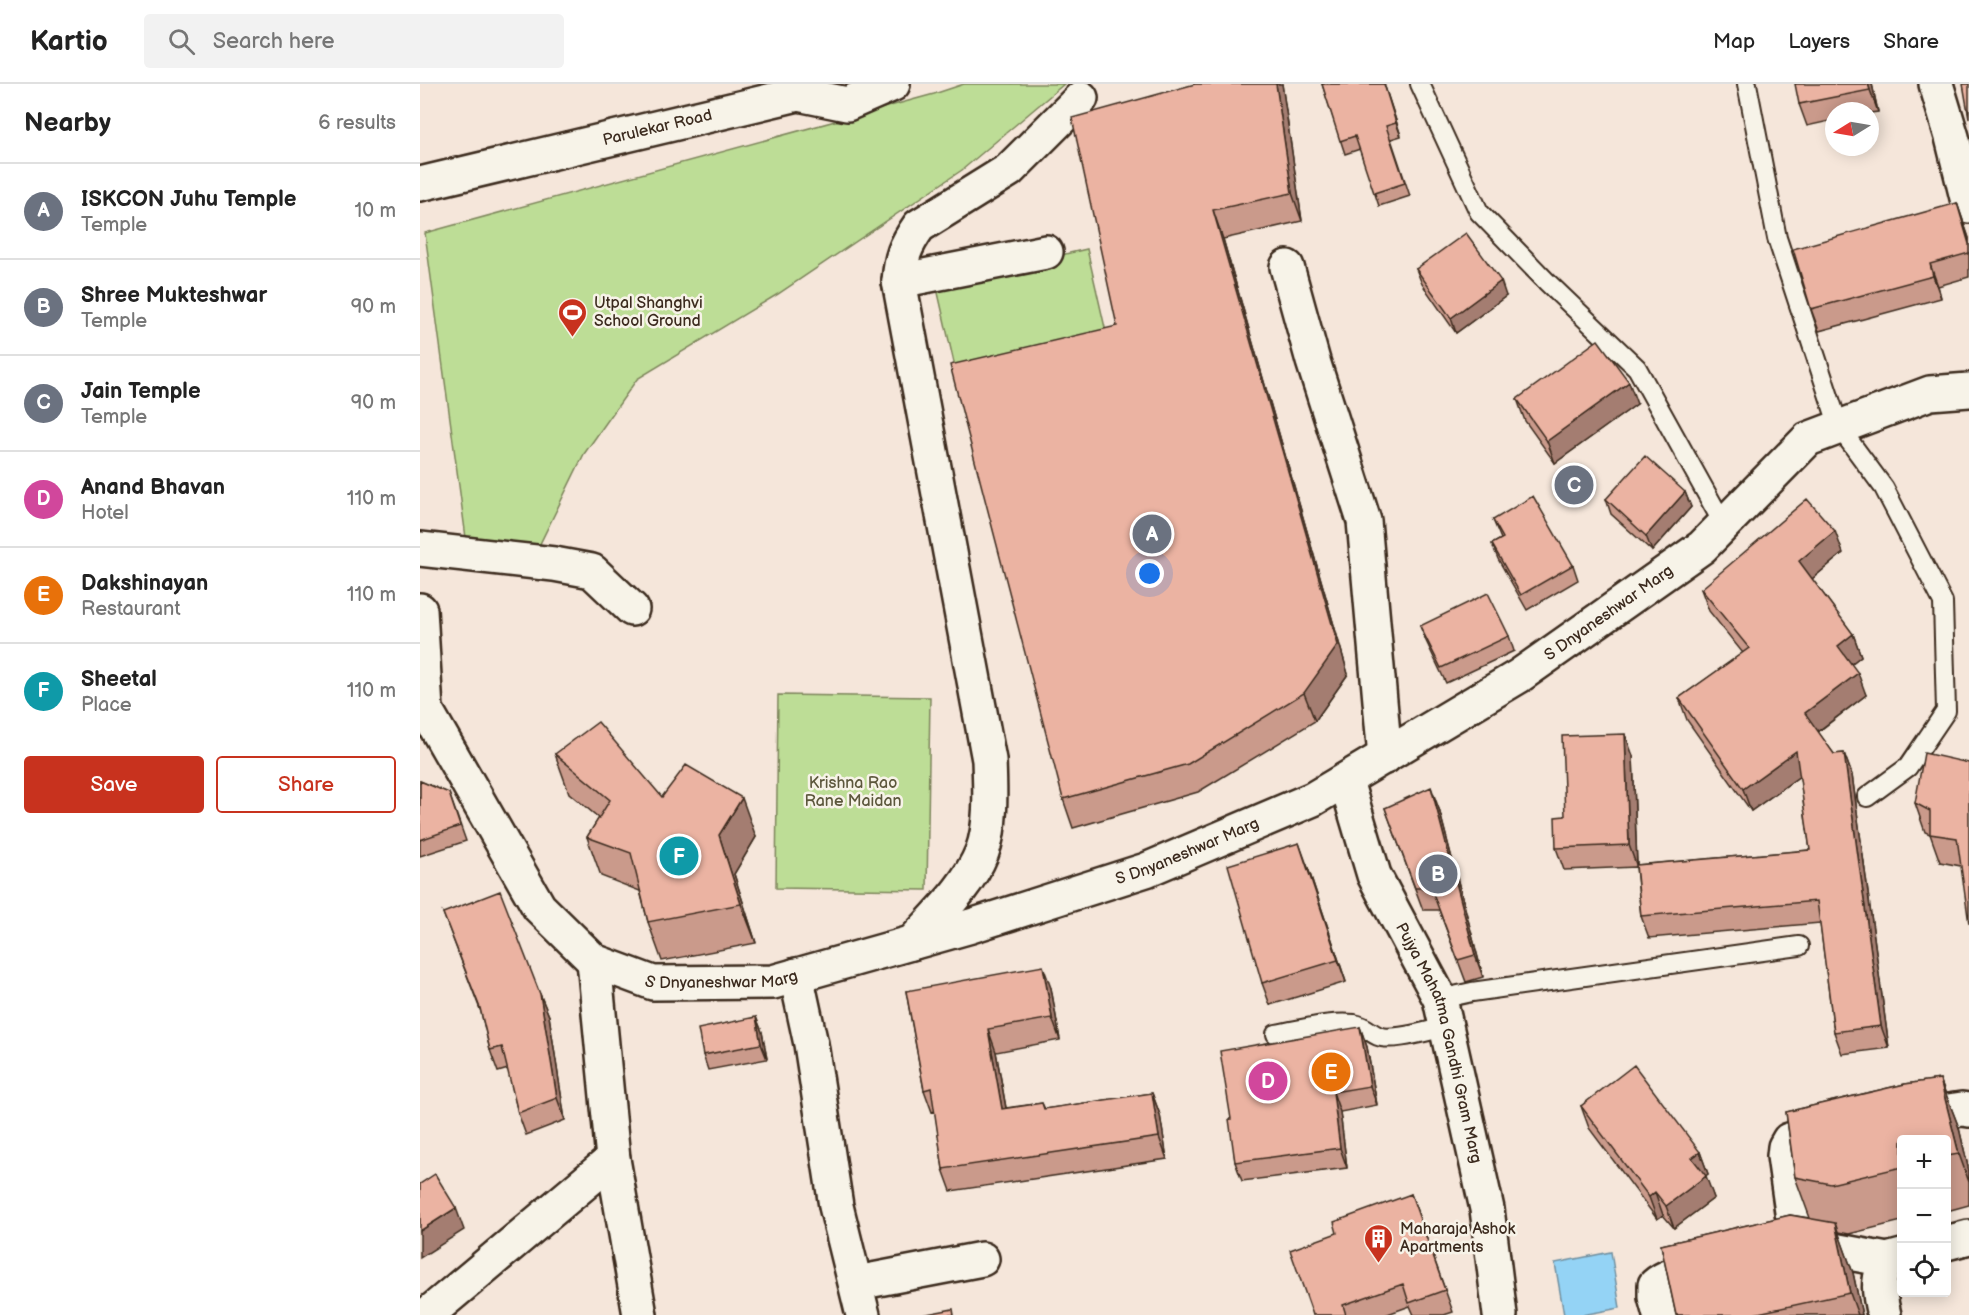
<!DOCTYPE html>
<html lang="en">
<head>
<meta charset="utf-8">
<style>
  :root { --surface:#fff; --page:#f2f2f2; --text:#222; --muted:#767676; --line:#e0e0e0; --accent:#c8321e }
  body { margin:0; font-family:"Balsamiq Sans",sans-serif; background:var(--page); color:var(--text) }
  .controls { position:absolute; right:18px; bottom:18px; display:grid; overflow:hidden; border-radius:6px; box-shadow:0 3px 15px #0003 }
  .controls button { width:54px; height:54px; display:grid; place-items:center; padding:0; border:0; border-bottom:2px solid var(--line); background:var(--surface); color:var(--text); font:30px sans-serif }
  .compass { position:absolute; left:1405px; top:18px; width:54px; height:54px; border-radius:50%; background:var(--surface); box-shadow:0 3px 15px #0003; rotate:259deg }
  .you { position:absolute; left:730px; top:490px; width:21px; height:21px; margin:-15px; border:4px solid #fff; border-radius:50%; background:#1a73e8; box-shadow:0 0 0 9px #1a73e833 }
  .badge { display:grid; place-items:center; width:39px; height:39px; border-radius:50%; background:var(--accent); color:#fff; font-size:20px; font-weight:700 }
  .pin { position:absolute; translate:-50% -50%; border:3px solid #fff; box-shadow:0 2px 6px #0006 }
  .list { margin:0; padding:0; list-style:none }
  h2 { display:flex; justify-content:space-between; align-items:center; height:78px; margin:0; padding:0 24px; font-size:26px }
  h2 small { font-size:20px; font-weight:400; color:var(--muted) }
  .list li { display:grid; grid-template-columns:39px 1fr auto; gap:18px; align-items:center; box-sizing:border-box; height:96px; padding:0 24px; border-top:2px solid var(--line) }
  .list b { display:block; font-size:22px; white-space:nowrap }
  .list p { margin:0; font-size:20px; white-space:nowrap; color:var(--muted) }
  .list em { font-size:20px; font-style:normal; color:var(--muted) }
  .actions { display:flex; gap:12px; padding:18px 24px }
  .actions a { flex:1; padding:14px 0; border:2px solid var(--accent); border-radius:6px; text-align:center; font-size:21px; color:var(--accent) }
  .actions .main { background:var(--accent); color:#fff }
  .icon { flex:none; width:33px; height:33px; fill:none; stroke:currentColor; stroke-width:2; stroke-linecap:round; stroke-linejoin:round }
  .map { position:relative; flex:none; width:1549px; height:1231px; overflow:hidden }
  header { display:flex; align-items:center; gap:36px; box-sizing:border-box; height:84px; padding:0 30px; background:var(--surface); border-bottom:2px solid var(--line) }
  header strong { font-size:28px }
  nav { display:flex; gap:33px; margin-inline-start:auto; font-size:21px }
  .search { width:420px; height:54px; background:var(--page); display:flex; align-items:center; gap:15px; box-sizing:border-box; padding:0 21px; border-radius:6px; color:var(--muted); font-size:22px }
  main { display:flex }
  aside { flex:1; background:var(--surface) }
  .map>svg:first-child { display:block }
</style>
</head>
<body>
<header>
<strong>Kartio</strong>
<div class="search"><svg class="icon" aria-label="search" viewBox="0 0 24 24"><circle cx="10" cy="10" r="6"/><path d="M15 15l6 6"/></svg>Search here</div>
<nav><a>Map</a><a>Layers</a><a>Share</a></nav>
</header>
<main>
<aside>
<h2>Nearby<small>6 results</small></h2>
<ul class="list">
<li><span class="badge" style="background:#6b7280">A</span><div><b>ISKCON Juhu Temple</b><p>Temple</p></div><em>10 m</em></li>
<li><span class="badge" style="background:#6b7280">B</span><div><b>Shree Mukteshwar</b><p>Temple</p></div><em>90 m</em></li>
<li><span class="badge" style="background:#6b7280">C</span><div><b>Jain Temple</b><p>Temple</p></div><em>90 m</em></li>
<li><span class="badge" style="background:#d1479c">D</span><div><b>Anand Bhavan</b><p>Hotel</p></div><em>110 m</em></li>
<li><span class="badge" style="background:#e8710a">E</span><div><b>Dakshinayan</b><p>Restaurant</p></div><em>110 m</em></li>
<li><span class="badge" style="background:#0f9aa8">F</span><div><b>Sheetal</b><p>Place</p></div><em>110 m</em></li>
</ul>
<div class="actions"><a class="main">Save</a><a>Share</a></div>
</aside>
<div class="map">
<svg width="1549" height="1231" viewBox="0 0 1549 1231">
  <rect width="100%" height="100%" fill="#f5e6da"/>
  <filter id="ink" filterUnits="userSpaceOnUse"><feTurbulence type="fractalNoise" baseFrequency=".0167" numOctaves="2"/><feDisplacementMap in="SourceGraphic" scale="12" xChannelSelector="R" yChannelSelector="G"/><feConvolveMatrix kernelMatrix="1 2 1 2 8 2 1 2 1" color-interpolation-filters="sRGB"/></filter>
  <g filter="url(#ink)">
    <path fill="#bddd96" stroke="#7c845a" stroke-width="1.5" d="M544 0H644L542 86 358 210 217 295 164 370 113 474 49 476 5 149 514 10Z
      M667 165 691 270 540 305 516 200Z
      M358 611 510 613 507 806 356 804Z"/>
    <path fill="#94d3f5" stroke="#708f9f" stroke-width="1.5" d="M1191 1168 1200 1224 1162 1231H1144L1135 1179Z"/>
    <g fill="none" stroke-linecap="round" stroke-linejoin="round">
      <defs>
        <path id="lane" d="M1000 0 1059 128 1127 198 1217 284 1304 441
          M1327 0 1357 154 1419 343 1464 404 1523 518 1526 627 1488 683 1447 713
          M1020 915 1052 908 1379 862
          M856 950C881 946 909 937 934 940 946 942 949 948 958 952 972 958 1010 946 1026 943"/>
        <g id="street">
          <path d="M1516 0 1532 53 1549 122"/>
          <path d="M867 183 893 277 944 437 965 673"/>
          <path d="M479 197 626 168"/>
          <path d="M0 465 134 480 172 487 212 525"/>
          <path id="s1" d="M926 697 954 791 1020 915 1067 1125 1080 1231"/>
          <path d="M492 859C517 831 548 803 562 768 572 742 570 704 569 676L479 197C481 173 485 162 499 142L589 86 661 14"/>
          <path d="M174 877 193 1075 220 1231"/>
          <path d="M376 891 391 960 416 1122 443 1231"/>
          <path d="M1488 1033 1542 1025 1549 1026"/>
          <path d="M1526 1159 1549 1153"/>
          <path d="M1381 1160 1467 1176"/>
          <path d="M1356 1166 1370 1158 1375 1149 1364 1072 1365 1063 1369 1056 1413 1044"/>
          <path d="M437 1199 562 1175"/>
          <path d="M7 1231 193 1075"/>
          <path d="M1240 1231 1235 1213V1201C1249 1188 1273 1187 1291 1182"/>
          <path d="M1464 1231C1459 1210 1456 1196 1467 1176L1482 1172"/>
        </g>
        <g id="secondary">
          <path id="s2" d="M0 100 378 10 427 20 473 0"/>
          <path id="s3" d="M0 526 6 626 119 823 174 877 233 899 353 898 551 842 726 786 893 715 1099 592 1282 463 1388 355 1510 309 1549 306"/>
        </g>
      </defs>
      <use href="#lane" stroke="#3b2a1e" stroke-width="22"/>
      <use href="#street" stroke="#3b2a1e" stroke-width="38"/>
      <use href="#secondary" stroke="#3b2a1e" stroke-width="38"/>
      <use href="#lane" stroke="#f7f3e8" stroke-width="18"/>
      <use href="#street" stroke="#f7f3e8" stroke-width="33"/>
      <use href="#secondary" stroke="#f7f3e8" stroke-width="33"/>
    </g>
    <path fill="#ca9a8b" stroke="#3b2a1e" stroke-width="1.5" d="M862 0 882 137 803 155 928 590 895 637 778 708 653 744 643 715 697 242Z
      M902 0H964L981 52 971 55 990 112 959 122 940 65 925 70Z
      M1452 0 1458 28 1450 29V27H1414V36L1387 42 1379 20Z
      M1537 119 1549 154V193L1518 202 1521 214 1399 247 1391 225Z
      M996 185 1086 212 1036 249 1002 200Z
      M1097 315 1217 320 1135 379 1105 337Z
      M1265 408 1271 423 1232 467 1191 430 1186 415Z
      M1073 436 1153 481 1158 496 1107 526 1078 475 1072 460 1081 455Z
      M1423 469 1392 495 1433 550 1441 572 1431 580 1446 611 1398 648 1414 670 1424 669 1432 691 1469 964 1422 970 1414 948 1400 839 1229 854 1221 832 1216 783 1144 786 1136 764 1145 732 1213 672 1217 781 1390 766 1380 692 1331 727 1267 636 1259 614 1323 569 1289 527 1281 505Z
      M1000 542 1089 552 1094 567 1026 599 1006 557Z
      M135 670 242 713 336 753 314 790 336 859 242 877 228 838 220 807 181 792 167 753 179 734 149 709Z
      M1549 679 1541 782 1520 778 1510 750 1505 748 1495 719Z
      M0 697 29 709 46 757 0 772Z
      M965 724 1019 725 1063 893 1046 898 1019 826H1003Z
      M887 781 926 898 850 921 842 899Z
      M23 829 120 910 129 932 145 1036 106 1051 98 1029 88 985 78 988 70 966 61 928Z
      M631 904 640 956 576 968 586 1024 622 1019 625 1025 732 1009 740 1031 747 1075 531 1107 523 1085 515 1027 512 1028 504 1006 486 907Z
      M336 933 342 948 347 975 288 986 283 971Z
      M940 943 947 963 957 1021 920 1028 927 1084 822 1097 815 1078 811 1035Z
      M1520 995 1539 1044 1549 1087V1121L1527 1127V1056H1482V1137L1429 1150 1418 1148 1433 1189 1442 1231H1256L1241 1161 1370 1131 1390 1134 1375 1093 1366 1028 1485 1000Z
      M1161 1022 1280 1068 1288 1090 1285 1092 1294 1114 1254 1144 1243 1131 1237 1135 1169 1044Z
      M991 1110 1033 1228 1024 1231H994L990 1222 965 1231H893L917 1149Z"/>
    <path fill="#a47d71" stroke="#3b2a1e" stroke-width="1.5" d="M856 0H862L882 137 872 109Z
      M964 0 981 52 976 39Z
      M1448 0H1452L1458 28 1450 6Z
      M1537 119 1549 154V160Z
      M793 126 803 155 928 590 895 637 884 609Z
      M1510 180 1518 202 1521 214 1513 192Z
      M1081 197 1086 212 1036 249 1031 234Z
      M1209 298 1217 320 1135 379 1127 357Z
      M1265 408 1271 423 1232 467 1226 452Z
      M1415 447 1423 469 1387 499 1379 477Z
      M1433 550 1441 572 1426 584 1418 562Z
      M1438 589 1446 611 1393 651 1385 629Z
      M1205 650 1213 672 1217 783 1209 761Z
      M1376 667 1384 689 1331 727 1323 705Z
      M1424 669 1432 691 1469 964 1461 942Z
      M1011 703 1019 725 1063 893 1055 871Z
      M322 714 336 753 314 790 336 859 321 820 299 751Z
      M879 759 887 781 926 898 918 876Z
      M623 882 631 904 640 956 632 934Z
      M120 910 129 932 145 1036 137 1014Z
      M336 933 342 948 347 975 341 960Z
      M940 943 947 963 957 1021 950 1002Z
      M568 945 576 968 590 1047 582 1025Z
      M1520 995 1539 1044 1549 1087V1098L1539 1070Z
      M913 1008 920 1028 927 1084 920 1064Z
      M732 1009 740 1031 747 1075 739 1053Z
      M1280 1068 1288 1090 1280 1096 1272 1074Z
      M1286 1092 1294 1114 1254 1144 1246 1122Z
      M1235 1108 1243 1131 1237 1135 1229 1113Z
      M36 1124 44 1146 0 1174V1147Z
      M1415 1139 1433 1189 1442 1231H1438L1430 1209Z"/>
    <path fill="#ebb3a2" stroke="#3b2a1e" stroke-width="1.5" d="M775 0H856L872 109 793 126 918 561 884 609 768 680 643 715 530 281 697 242 652 34Z
      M902 0H964L976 39 966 42 985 99 954 109 935 52 920 57Z
      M1375 0H1448L1450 6 1379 20Z
      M1543 0H1549V34Z
      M1537 119 1549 160V169L1510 180 1513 192 1391 225 1373 165Z
      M1046 149 1081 197 1031 234 996 185Z
      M1178 256 1209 298 1127 357 1097 315Z
      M1225 372 1265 408 1226 452 1186 415Z
      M1113 412 1153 481 1101 511 1072 460 1083 454 1073 436Z
      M1387 415 1415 447 1379 477 1433 550 1418 562 1438 589 1385 629 1414 670 1424 669 1461 942 1414 948 1397 817 1221 832 1216 781 1390 766 1376 667 1323 705 1259 614 1329 564 1281 505Z
      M1068 509 1089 552 1021 584 1000 542Z
      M178 638 242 713 266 681 322 714 299 751 321 820 228 838 211 769 167 753 190 716 135 670Z
      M1205 650 1209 761 1136 764 1135 733 1145 732 1142 652Z
      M1504 669 1549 679V840L1537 754 1510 750V727L1495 719Z
      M0 697 29 709 40 742 0 756Z
      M1011 703 1055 871 1038 876 1011 804H995L965 724Z
      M879 759 918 876 842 899 808 781Z
      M80 807 120 910 137 1014 98 1029 82 963 70 966 60 924 23 829Z
      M623 882 632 934 568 945 582 1025 622 1019 624 1025 732 1009 739 1053 523 1085 511 1004 504 1006 486 907Z
      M336 933 341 960 283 971 278 945Z
      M940 943 950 1002 913 1008 920 1064 815 1078 809 1035H811L800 967Z
      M1214 981 1280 1068 1272 1074 1286 1092 1246 1122 1235 1108 1229 1113 1161 1022Z
      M1520 995 1539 1070 1527 1072V1056H1482V1083L1411 1100 1375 1093 1366 1028 1485 1000Z
      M15 1090 36 1124 0 1147V1100Z
      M991 1110 1025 1206 989 1219 983 1200 923 1221 926 1231H893L870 1166 917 1149 914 1138Z
      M1370 1131 1415 1139 1430 1209 1329 1231H1256L1241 1161Z
      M533 1225 534 1231H502Z"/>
  </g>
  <defs>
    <symbol id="stadium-pin" viewBox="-11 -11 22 30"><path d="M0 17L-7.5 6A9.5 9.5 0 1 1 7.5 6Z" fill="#c8321e" stroke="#f7f3e8"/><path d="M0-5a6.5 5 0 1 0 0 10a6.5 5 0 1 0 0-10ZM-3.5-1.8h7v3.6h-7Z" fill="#fff"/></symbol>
    <symbol id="building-pin" viewBox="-11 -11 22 30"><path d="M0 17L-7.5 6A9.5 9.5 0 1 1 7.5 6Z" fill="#c8321e" stroke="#f7f3e8"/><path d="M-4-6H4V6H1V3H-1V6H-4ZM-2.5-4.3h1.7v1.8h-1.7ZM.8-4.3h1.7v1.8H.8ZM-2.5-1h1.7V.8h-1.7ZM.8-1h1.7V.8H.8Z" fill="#fff"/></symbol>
  </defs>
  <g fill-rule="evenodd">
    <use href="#stadium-pin" x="136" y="212" width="33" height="45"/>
    <use href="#building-pin" x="942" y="1138" width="33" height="45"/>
  </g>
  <g text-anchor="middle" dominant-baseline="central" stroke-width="5" stroke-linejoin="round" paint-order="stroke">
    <g font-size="16" fill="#3b2a1e" stroke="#f7f3e8">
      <text stroke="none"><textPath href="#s2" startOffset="244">Parulekar Road</textPath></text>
      <text stroke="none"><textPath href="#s3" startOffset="1508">S Dnyaneshwar Marg</textPath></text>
      <text stroke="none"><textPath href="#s3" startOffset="1022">S Dnyaneshwar Marg</textPath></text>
      <text stroke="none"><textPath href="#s3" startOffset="536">S Dnyaneshwar Marg</textPath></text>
      <text stroke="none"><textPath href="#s1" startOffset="280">Pujya Mahatma Gandhi Gram Marg</textPath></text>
    </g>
    <g font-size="16" fill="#3b2a1e" stroke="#f7f3e8" text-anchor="start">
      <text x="174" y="219">Utpal Shanghvi<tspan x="174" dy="18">School Ground</tspan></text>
      <text x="980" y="1145">Maharaja Ashok<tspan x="980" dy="18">Apartments</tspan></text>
    </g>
    <g font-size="16" fill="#5c573c" stroke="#f7f3e8">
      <text x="433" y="699">Krishna Rao<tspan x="433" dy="18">Rane Maidan</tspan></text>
    </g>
  </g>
</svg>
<div class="controls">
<button>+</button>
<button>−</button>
<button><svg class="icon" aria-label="locate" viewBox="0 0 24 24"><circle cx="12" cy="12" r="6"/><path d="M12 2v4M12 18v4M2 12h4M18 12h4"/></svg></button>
</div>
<svg class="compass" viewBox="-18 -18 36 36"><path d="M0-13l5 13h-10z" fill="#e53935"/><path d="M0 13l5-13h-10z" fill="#767676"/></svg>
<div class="you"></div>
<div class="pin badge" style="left:732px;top:450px;background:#6b7280">A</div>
<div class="pin badge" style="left:1018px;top:790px;background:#6b7280">B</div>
<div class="pin badge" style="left:1154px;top:401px;background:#6b7280">C</div>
<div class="pin badge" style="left:848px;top:997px;background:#d1479c">D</div>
<div class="pin badge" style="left:911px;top:988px;background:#e8710a">E</div>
<div class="pin badge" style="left:259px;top:772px;background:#0f9aa8">F</div>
</div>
</main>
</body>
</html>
